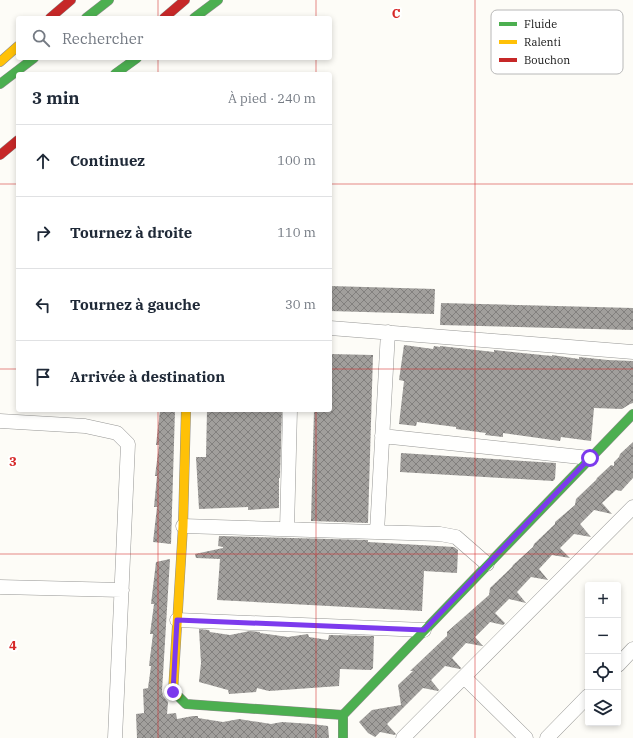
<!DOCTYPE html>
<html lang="fr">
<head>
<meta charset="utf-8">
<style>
  :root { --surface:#fff; --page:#f2f2f3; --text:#1f2937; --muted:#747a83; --line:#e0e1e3 }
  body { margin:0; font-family:"IBM Plex Serif",serif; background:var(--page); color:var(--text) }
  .controls { position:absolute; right:12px; bottom:12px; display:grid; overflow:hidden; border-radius:4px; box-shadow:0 2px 6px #0003 }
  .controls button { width:36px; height:36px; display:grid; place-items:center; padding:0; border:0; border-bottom:1px solid var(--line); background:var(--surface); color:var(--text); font:20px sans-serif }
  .stop { position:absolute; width:12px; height:12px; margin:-9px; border:3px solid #7c3aed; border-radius:50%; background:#fff }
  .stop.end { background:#7c3aed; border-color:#fff; box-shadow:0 1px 4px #0008 }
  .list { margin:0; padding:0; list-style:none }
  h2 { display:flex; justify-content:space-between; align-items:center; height:52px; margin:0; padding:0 16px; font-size:17px }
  h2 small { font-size:13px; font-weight:400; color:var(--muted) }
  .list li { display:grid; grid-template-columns:26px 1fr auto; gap:12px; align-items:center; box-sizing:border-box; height:72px; padding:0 16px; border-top:1px solid var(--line) }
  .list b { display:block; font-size:15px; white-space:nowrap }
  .list em { font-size:13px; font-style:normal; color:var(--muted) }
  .icon { flex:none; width:22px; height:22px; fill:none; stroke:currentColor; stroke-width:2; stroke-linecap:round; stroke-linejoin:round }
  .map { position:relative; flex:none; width:633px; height:738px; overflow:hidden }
  .search { position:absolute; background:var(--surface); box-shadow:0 2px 6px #0003; left:16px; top:16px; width:316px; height:44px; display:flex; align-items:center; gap:10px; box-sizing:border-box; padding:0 14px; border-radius:4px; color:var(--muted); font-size:15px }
  .panel { position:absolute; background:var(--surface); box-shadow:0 2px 6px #0003; left:16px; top:72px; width:316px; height:340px; border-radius:4px }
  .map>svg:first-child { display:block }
</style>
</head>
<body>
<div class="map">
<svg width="633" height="738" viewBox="0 0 633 738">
  <defs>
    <pattern id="building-cross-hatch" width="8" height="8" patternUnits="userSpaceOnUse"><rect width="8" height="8" fill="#a19f9c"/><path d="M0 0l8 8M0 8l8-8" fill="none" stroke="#82807e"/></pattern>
  </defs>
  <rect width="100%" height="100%" fill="#fdfcf7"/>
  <path fill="url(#building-cross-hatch)" d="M330 286 435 289 434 314 330 311Z
    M441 303 633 308V330L440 325Z
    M404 345 433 349 434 346 440 347V346L494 352V350L522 353 552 356V355L579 359V357L608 360 633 361V403L630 404 622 409 594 408 591 441 561 437 560 441 503 433V437L485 435 486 433 456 429V427L417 422 416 426 399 424 404 381 399 380Z
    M330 354 373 355 368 523 311 521 314 410H330Z
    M160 410H175L171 544 153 542 157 507H154L157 476H155L159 445H156Z
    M207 410H282L280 478H279V508L248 510V507L199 509 196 457H206Z
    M633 442V478L621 491 616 490 602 503 612 514 594 510 580 524 591 537 574 534 560 548 570 558 552 555 539 569 548 580 531 577 517 592 526 603 509 599 495 613 505 623 503 625 490 622 475 637 483 646H482L466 643 452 658 461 668 460 669 445 666 431 680 439 690 438 691 423 688 387 724 396 734 395 735 380 732 375 737 368 733 359 722 372 710 401 705 398 685 413 671H410L447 636V632L489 595 490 588 512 567 513 565 533 547 534 544 555 524V522L575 505 576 499 596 480 597 478 611 465 614 466V462L619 457 620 454Z
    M401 453 556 463 555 479 553 481 400 472Z
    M219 536 368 540V542L454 547 458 550 457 573 424 571 422 611 217 600 220 559 196 558 195 554 223 548V547L218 546Z
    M170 559 162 691 163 696 168 702 167 714 176 713 177 719 193 716H198V718L223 722 239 719 271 724 282 722 312 724 328 726 329 738H137L136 714 144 713 143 689 148 688 151 666H149L153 634H150L154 604H151L156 562Z
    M199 629 209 630 210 632 230 635 250 631 260 632V633L288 637 308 634 309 637 328 640 329 635 374 636 373 668 371 670 340 669 339 686 269 691 257 688 256 692 229 694 228 690 199 682 201 663Z"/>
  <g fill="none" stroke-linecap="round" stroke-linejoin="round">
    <defs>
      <path id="street" d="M330 328 633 352
        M0 421 85 426 117 433 128 444 115 738
        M382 436 590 458
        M183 526 440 534 456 537 487 564
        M287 529 290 410
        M377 532 388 332
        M0 587 122 590
        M177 620 424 630
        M618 665 633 649
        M464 677 526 738
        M403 738 633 507
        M547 738 588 696"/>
      <path id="fast" d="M86 18 109 0
        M194 18 218 0
        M115 74 137 58
        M0 84 34 58
        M177 695 186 704 343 715
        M343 738V715L633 414"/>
      <path id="slow" d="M0 62 18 46
        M177 695 173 692 183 526 186 410"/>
      <path id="jam" d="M50 18 71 0
        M164 18 185 0
        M0 155 18 140"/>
    </defs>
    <use href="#street" stroke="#979795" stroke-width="15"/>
    <use href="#fast" stroke="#8e8d8b" stroke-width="10"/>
    <use href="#slow" stroke="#8e8d8b" stroke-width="10"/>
    <use href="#jam" stroke="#8e8d8b" stroke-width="10"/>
    <use href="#street" stroke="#fffffe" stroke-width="14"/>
    <use href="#fast" stroke="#4caf50" stroke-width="9"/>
    <use href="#slow" stroke="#ffc107" stroke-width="9"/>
    <use href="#jam" stroke="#c62828" stroke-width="9"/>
  </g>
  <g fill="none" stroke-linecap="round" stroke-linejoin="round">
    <path stroke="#7c3aed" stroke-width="5" d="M173 692 177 620 424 630 590 458"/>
  </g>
  <path fill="none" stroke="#d62828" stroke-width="1" stroke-opacity="0.55" d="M158 0V18M316 0V18M475 0V738M158 58V74M316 58V74M0 184H18M330 184H633M0 369H18M330 369H633M158 410V738M316 410V738M0 554H633"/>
  <rect x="491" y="10" width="132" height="64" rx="6" fill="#fff" stroke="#b8b8b8" stroke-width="1"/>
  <rect x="499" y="22" width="18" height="4" fill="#4caf50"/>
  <rect x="499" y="40" width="18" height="4" fill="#ffc107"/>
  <rect x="499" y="58" width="18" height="4" fill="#c62828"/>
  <g font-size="11" fill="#111">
    <text x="524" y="28">Fluide</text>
    <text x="524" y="46">Ralenti</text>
    <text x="524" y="64">Bouchon</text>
  </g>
  <g font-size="13" text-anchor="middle" font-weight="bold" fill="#d62828" stroke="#fff" stroke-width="4" stroke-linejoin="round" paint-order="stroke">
    <text x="396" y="18">C</text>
    <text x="13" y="466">3</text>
    <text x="13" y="650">4</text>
  </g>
</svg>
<div class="controls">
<button>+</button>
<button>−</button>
<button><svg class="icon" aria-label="locate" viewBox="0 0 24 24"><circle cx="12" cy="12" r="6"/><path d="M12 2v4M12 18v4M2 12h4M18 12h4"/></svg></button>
<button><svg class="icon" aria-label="layers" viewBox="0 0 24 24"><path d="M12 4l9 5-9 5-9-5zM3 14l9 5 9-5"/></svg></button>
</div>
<div class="stop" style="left:590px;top:458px"></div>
<div class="stop end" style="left:173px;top:692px"></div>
<div class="search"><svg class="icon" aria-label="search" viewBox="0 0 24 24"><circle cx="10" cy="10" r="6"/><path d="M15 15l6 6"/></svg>Rechercher</div>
<section class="panel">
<h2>3 min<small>À pied · 240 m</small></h2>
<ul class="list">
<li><svg class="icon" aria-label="ahead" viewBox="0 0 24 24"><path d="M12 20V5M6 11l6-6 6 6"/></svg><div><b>Continuez</b></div><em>100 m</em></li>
<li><svg class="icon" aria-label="right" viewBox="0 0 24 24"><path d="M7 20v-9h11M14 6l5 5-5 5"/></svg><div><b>Tournez à droite</b></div><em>110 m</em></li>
<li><svg class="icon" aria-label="left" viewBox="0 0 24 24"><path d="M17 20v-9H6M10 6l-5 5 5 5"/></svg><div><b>Tournez à gauche</b></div><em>30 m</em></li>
<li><svg class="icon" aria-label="arrive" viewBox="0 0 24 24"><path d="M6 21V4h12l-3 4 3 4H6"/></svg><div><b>Arrivée à destination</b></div></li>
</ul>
</section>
</div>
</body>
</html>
